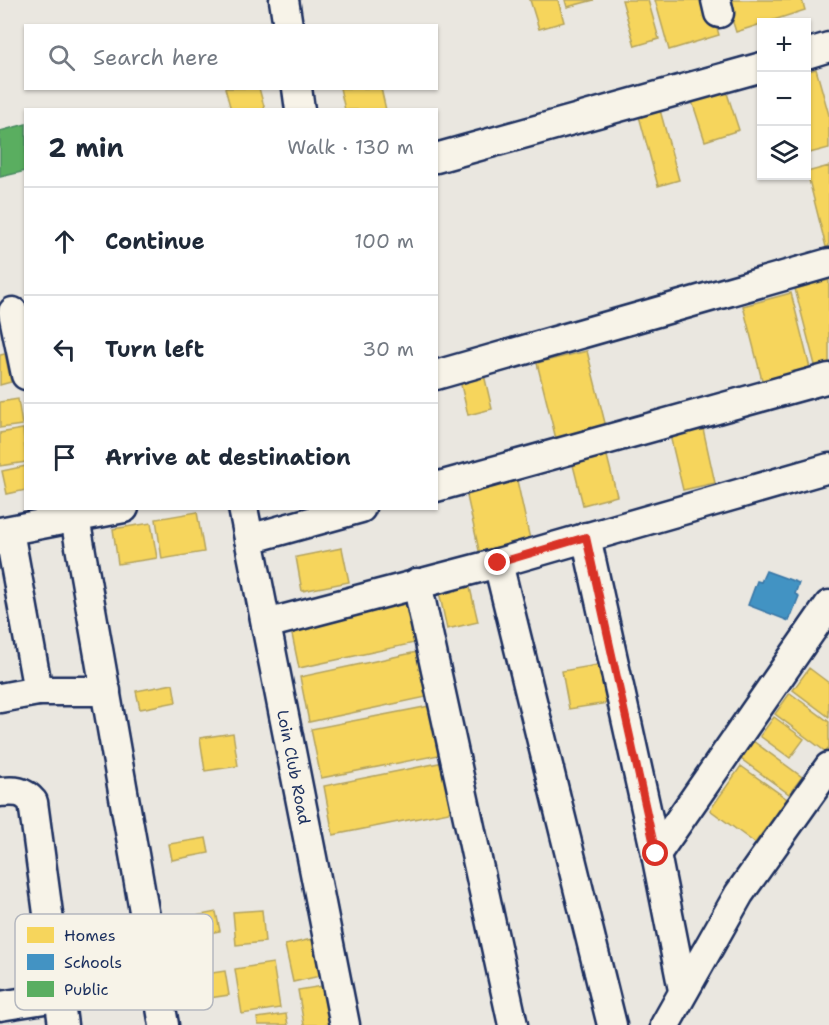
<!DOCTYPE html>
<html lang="en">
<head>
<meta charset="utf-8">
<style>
  :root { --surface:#fff; --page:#f2f2f3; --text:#1f2937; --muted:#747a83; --line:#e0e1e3 }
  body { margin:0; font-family:"Shantell Sans",sans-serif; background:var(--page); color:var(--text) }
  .controls { position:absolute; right:18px; top:18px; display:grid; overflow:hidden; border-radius:0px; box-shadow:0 2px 4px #0004 }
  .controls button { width:54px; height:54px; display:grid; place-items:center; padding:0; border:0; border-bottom:2px solid var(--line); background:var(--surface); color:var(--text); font:30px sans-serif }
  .stop { position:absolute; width:18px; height:18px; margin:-14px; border:4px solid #d93025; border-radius:50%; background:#fff }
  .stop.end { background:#d93025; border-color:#fff; box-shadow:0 2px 6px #0008 }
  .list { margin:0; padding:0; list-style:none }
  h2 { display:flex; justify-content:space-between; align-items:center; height:78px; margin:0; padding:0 24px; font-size:26px }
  h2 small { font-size:20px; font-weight:400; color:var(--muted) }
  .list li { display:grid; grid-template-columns:39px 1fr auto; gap:18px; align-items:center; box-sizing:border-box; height:108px; padding:0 24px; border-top:2px solid var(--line) }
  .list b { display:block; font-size:22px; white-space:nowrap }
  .list em { font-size:20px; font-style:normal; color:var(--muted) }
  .icon { flex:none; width:33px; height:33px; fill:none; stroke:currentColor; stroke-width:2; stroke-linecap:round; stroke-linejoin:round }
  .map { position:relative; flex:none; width:829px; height:1025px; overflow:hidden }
  .search { position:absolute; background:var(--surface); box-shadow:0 2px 4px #0004; left:24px; top:24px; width:414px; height:66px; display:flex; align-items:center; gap:15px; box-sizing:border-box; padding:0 21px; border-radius:0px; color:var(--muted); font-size:22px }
  .panel { position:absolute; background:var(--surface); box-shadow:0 2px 4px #0004; left:24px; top:108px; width:414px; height:402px; border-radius:0px }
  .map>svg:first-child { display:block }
</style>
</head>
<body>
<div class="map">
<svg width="829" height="1025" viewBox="0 0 829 1025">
  <rect width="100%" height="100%" fill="#eae7e0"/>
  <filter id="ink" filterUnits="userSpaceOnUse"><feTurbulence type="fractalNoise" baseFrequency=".0167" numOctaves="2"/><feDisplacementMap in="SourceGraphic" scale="12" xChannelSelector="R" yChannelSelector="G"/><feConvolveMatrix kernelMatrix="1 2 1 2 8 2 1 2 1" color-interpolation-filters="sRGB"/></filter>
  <g filter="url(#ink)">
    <path fill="#f6d55c" stroke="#b4a35d" stroke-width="1.5" d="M530 0H558L564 22 539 29Z
      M565 0H594L567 7Z
      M622 0H648L659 39 635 46Z
      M655 0H709L719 35 669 50Z
      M726 0H802L805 10 736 32Z
      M816 69 829 115V148L806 154V72Z
      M725 87 739 130 705 141 691 98Z
      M225 88H259L265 110H231Z
      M340 88H381L386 110H345Z
      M660 110 679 180 658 186 639 116Z
      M829 166V247H826L807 172Z
      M829 280V365L816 369 795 289Z
      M791 293 811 372 763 384 743 306Z
      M587 351 606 427 556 439 537 363Z
      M5 354 11 382 0 385V355Z
      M482 366 492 409 468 415 458 372Z
      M18 399 22 425 0 428V402Z
      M702 424 715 483 683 490 669 431Z
      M23 429 26 462 0 466V433Z
      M605 448 617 496 583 505 571 457Z
      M26 466V490L7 494 2 471Z
      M516 476 531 544 480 555 465 487Z
      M197 512 204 552 162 559 156 519Z
      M151 523 157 558 118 564 113 529Z
      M342 548 349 582 302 591 296 557Z
      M467 575 478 622 447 629 437 582Z
      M410 599 419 642 299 668 290 625Z
      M422 651 431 696 309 722 300 677Z
      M608 663 614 702 569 709 562 671Z
      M809 668 829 683V717L793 690Z
      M173 684 176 702 140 709 136 691Z
      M790 693 829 722V748L826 752 775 714Z
      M435 705 444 754 321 778 311 729Z
      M774 717 804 739 790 758 760 736Z
      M233 733 238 766 205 771 200 738Z
      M753 741 802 777 789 794 741 759Z
      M444 762 454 811 333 835 324 786Z
      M741 766 787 799 755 843 710 810Z
      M206 838 209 853 172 860 169 844Z
      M262 910 265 942 236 945 233 912Z
      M216 912 220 931 183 938 179 919Z
      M312 939 320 976 293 982 285 945Z
      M273 963 280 1008 242 1014 235 969Z
      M225 971 229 995 196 1000 192 976Z
      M328 985 334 1025H304L298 990Z
      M286 1014 288 1025H258L257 1018Z"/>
    <path fill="#4393c3" stroke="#3775a5" stroke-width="1.5" d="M766 571 799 583 795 594 799 596 789 621 748 605 757 581 761 582Z"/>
    <path fill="#5aae61" stroke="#478860" stroke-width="1.5" d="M26 124V171L0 177V131Z"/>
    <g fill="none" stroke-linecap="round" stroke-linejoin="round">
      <defs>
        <g id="minor">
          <path d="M284 0 288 26"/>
          <path d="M716 0 719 13"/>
          <path d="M806 54 829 47"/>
          <path d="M297 88 300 110"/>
          <path d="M436 158 762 67"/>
          <path d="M13 312 26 375"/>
          <path d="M436 375 829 263"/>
          <path d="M436 487 829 378"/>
          <path id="s1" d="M243 508 345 1025"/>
          <path d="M75 518 164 1025"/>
          <path d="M0 532 124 508"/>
          <path d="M586 537 656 854 683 990"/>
          <path d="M249 539 361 508"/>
          <path d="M498 563 612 1025"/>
          <path d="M417 583 513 1025"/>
          <path d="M266 624 498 563 829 468"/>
          <path d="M38 691H106"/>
          <path d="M0 698 38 691 9 531"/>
          <path d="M0 792C15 791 23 790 33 802L63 1025"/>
          <path d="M656 854 829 605"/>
          <path d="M0 1006 57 997"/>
          <path d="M665 1025 739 894 829 767"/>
        </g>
      </defs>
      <use href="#minor" stroke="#1b2f5e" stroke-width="33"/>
      <use href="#minor" stroke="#f7f3e8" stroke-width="28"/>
    </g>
  </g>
  <g fill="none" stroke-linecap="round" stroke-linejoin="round" filter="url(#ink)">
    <path stroke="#d93025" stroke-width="8" d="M498 563 586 537 656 854"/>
  </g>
  <g text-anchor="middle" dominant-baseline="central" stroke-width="6" stroke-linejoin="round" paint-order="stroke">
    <g font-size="16" fill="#1b2f5e" stroke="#f7f3e8">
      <text stroke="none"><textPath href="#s1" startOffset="264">Loin Club Road</textPath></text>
    </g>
  </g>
  <rect x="15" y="914" width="198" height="96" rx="9" fill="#f7f3e8" stroke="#b5b8bf" stroke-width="1.5"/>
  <rect x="27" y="927" width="27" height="16" fill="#f6d55c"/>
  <rect x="27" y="954" width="27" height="16" fill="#4393c3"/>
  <rect x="27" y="981" width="27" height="16" fill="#5aae61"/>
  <g font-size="16" fill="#1b2f5e">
    <text x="64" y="941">Homes</text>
    <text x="64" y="968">Schools</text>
    <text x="64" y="995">Public</text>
  </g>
</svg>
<div class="controls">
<button>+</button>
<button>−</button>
<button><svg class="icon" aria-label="layers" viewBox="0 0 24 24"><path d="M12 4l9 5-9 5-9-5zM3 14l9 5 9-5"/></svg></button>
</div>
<div class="stop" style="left:656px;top:854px"></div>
<div class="stop end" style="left:498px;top:563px"></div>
<div class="search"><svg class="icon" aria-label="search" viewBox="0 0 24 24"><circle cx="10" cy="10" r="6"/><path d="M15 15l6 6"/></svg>Search here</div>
<section class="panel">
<h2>2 min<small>Walk · 130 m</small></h2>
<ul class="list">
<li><svg class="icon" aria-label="ahead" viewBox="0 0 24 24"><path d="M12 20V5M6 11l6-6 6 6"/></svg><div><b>Continue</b></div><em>100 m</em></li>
<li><svg class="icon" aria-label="left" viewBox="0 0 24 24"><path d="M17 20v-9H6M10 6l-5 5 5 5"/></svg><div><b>Turn left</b></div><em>30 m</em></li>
<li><svg class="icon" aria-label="arrive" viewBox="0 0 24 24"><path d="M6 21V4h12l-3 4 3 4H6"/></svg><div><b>Arrive at destination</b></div></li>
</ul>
</section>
</div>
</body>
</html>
